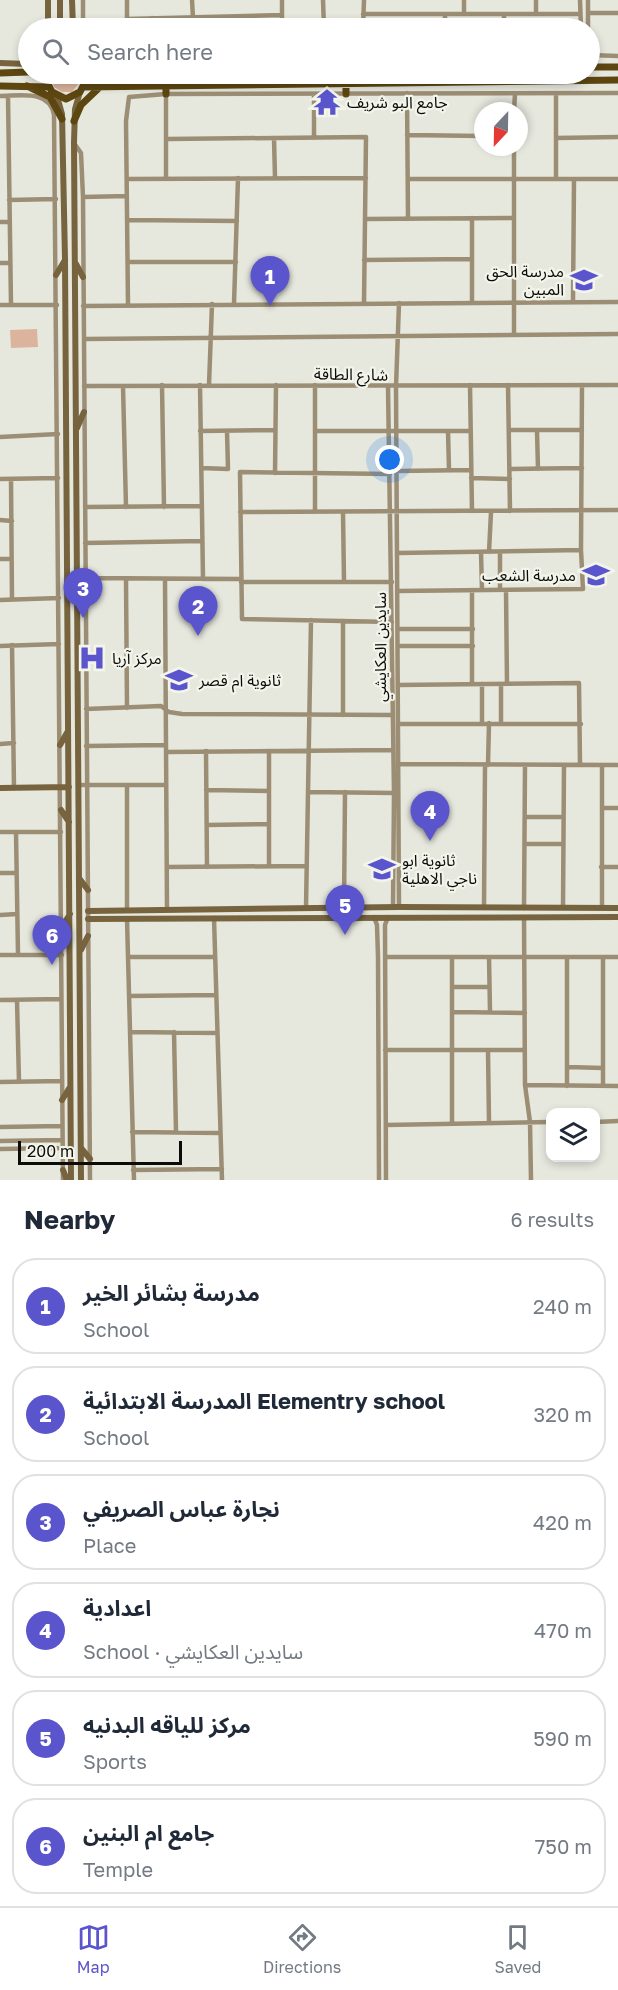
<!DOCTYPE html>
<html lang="en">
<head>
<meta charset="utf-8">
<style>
  :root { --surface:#fff; --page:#f2f2f3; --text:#1f2937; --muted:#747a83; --line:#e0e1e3; --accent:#5a55cd }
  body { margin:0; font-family:"Golos Text","Noto Sans Arabic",sans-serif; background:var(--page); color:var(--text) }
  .controls { position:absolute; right:18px; bottom:18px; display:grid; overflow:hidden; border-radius:12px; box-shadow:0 3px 9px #0003 }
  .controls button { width:54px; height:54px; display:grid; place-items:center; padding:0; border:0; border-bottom:2px solid var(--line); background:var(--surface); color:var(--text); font:30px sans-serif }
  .compass { position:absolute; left:474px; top:102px; width:54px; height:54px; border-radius:50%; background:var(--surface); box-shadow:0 3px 9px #0003; rotate:202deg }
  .scale { position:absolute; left:18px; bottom:15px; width:164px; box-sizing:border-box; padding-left:6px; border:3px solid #0b0c09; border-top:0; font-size:16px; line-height:21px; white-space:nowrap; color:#0b0c09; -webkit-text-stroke:4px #f3f5eb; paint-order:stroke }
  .you { position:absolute; left:390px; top:460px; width:21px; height:21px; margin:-15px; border:4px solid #fff; border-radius:50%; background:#1a73e8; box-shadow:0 0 0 9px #1a73e833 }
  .badge { display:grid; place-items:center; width:39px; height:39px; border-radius:50%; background:var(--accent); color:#fff; font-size:20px; font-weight:700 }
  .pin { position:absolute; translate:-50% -50px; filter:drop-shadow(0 2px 3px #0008) }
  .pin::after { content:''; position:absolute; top:32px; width:21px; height:18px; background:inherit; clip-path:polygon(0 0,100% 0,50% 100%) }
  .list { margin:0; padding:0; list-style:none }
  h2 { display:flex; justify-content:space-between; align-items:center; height:78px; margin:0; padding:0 24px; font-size:26px }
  h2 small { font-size:20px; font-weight:400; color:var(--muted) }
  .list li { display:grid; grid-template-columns:39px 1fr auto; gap:18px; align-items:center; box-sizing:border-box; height:96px; margin:0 12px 12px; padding:0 12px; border:2px solid var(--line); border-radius:24px }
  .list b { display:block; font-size:22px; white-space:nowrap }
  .list p { margin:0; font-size:20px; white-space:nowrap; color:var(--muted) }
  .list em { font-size:20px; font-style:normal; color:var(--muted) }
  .icon { flex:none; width:33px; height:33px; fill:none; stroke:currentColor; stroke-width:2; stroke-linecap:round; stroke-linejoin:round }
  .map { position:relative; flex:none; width:618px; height:1180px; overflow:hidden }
  .search { position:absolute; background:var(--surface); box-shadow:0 3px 9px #0003; left:18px; right:18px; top:18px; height:66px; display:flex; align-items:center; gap:15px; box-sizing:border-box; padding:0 21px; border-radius:33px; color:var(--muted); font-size:22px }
  .sheet { height:726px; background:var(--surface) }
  nav { display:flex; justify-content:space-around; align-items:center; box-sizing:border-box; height:84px; border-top:2px solid var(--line); background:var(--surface); font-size:16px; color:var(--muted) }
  nav a { display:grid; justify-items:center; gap:3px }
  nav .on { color:var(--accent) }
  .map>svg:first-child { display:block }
</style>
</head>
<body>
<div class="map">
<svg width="618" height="1180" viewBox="0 0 618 1180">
  <rect width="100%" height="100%" fill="#e6e8de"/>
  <path fill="#dcb49d" d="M51 74H81V80L72 92H62L54 87Z
    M37 329 38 347 11 348 10 330Z"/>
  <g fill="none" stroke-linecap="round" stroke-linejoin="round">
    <path stroke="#9c8e75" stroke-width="4.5" d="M127 0V28
      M192 0 193 18
      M323 0 324 28
      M464 0V14
      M580 0 581 28
      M588 0V28
      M588 13H618
      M363 14H580
      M445 14V28
      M504 14V28
      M536 14V0
      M152 18V28
      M210 18V28
      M127 19 282 15
      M83 28V0
      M282 28V0
      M363 28 364 0
      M590 55 618 56
      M407 93 408 219
      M166 94 618 93
      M314 94V138
      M556 94V179
      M0 96C19 96 50 89 54 115L63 1180
      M8 96 11 305
      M514 111 515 94
      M407 135 483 136
      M274 138 275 178
      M556 138 618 137
      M168 139 366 137 364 303
      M74 143 81 153 83 197 90 1180
      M127 179 366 178
      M408 179H618
      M83 197 127 196
      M9 200 56 199
      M365 219 513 218
      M128 220 237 221
      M0 222H10
      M364 260 472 259
      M128 262H236
      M0 263H10
      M472 301V218
      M573 302 574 179
      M399 303 396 387 399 907
      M234 304 238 178
      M0 305H57
      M128 305 126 121 129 97 166 94V179
      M83 306 618 302
      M514 335V147
      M84 339 618 334
      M162 385 164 507
      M200 385 203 579
      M209 385 212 304
      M470 385 472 511
      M508 385 510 511
      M84 386 618 385
      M123 386 126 507
      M388 386 394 793 393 907
      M509 430H582
      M200 431 275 430
      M315 431H470
      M448 431 449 470
      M537 431 538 469
      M0 437 58 434
      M201 468 228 469 227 431
      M510 469 582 468
      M398 471 471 470
      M275 473 276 385
      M390 474 240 472 242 619 392 622
      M471 478 510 479
      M0 479 58 478
      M11 479 12 599
      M85 507 201 506
      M240 512 618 510
      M315 512V385
      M343 512 344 582
      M0 520 12 521
      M85 543 202 541
      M481 552 482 590
      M489 552 491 512
      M500 552V590
      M398 553 581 550
      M0 559H11
      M86 578 241 579
      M126 579 127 708
      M165 579 167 910
      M241 582H392
      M506 590 507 684
      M397 591 583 589 581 550 582 385
      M0 600 59 598
      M398 629H473
      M12 645 14 788
      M0 646 59 644
      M398 646H473
      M472 684V590
      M501 684V723
      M398 685 579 683 580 764
      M86 709 161 706 169 712 182 714 393 715
      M343 715V621
      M482 723V684
      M398 724H581
      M0 744 14 743
      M86 746 166 745
      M206 751 207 867
      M269 751V866
      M166 752 393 750
      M398 764 618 765
      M488 765 489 723
      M78 785H166
      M206 790 269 791
      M308 792 394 793
      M602 808H618
      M525 817H563
      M207 825 269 824
      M0 832H61
      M16 832 18 955
      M525 844H563
      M167 867 307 866
      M601 867H618
      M0 873H15
      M484 907 485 765
      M306 908 311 620
      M344 908 345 792
      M524 908 525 765
      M563 908 564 765
      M602 908V765
      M127 910V786
      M0 915 17 914
      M374 917 377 925 378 957 379 1180
      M524 917 525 1085 530 1122 531 1180
      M214 918 222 1180
      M127 919 134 1180
      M0 955H62
      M128 957H215
      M385 957H618
      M489 957 490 1012
      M452 987H489
      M129 996 216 995
      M0 1000 61 999
      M17 1000 19 1082
      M452 1012 525 1013
      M130 1032 217 1033
      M174 1032 176 1132
      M385 1050H525
      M488 1051 489 1122
      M568 1067 603 1068
      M0 1082 62 1081
      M525 1085 618 1086
      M567 1086V957
      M603 1086V957
      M452 1122V958
      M596 1122 618 1121
      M386 1125 550 1122
      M0 1127 62 1126
      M132 1132 220 1133
      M0 1141 62 1140
      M0 1149 62 1148
      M133 1170 222 1169
      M386 1180 385 925 388 917"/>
    <path stroke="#77643e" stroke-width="6" d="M48 0V28
      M72 0 73 28
      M60 28V0
      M0 63 28 64
      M80 92 75 109 74 143 81 1180
      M57 96 62 114 65 259 71 1180
      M76 264 83 277
      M56 275 65 260
      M77 428 84 412
      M60 745 68 731
      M0 788 69 787
      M61 810 69 822
      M79 878 88 890
      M88 911 399 907 618 908
      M88 919 618 917
      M62 927 70 914
      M81 950 88 936
      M62 1100 70 1087
      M81 1148 90 1159
      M63 1170 67 1180"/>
    <path stroke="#5d4610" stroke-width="7" d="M590 67H618
      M0 73 28 72
      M47 74V82L52 92 66 99 80 92 85 82V74
      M194 74 190 79 196 84
      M346 84V94
      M166 85V94
      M0 86 48 87
      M27 86 50 97 62 119
      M84 87 618 80
      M74 121 81 105 101 86"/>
  </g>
  <defs>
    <symbol id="temple-bare" viewBox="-9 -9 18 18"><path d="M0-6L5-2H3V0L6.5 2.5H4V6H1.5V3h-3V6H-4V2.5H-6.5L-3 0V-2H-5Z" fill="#5a55cd" stroke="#f3f5eb" stroke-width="2.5" paint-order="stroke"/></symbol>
    <symbol id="school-bare" viewBox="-9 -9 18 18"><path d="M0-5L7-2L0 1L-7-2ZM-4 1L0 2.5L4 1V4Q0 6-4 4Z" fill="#5a55cd" stroke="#f3f5eb" stroke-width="2.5" paint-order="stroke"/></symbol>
    <symbol id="hospital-bare" viewBox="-9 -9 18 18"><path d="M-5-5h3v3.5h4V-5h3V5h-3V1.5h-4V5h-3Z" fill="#5a55cd" stroke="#f3f5eb" stroke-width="2.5" paint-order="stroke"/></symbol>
  </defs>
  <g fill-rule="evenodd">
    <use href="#temple-bare" x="308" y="83" width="38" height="38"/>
    <use href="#school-bare" x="565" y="261" width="38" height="38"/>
    <use href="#school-bare" x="577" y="556" width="38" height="38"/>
    <use href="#hospital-bare" x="73" y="639" width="38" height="38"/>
    <use href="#school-bare" x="160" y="661" width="38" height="38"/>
    <use href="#school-bare" x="363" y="850" width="38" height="38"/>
  </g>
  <g text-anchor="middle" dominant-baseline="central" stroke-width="4.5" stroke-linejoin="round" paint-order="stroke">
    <g font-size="16" fill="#0b0c09" stroke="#f3f5eb" text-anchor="start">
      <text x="347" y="102">جامع البو شريف</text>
      <text x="564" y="271" text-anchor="end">مدرسة الحق<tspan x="564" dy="18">المبين</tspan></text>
      <text x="576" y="575" text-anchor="end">مدرسة الشعب</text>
      <text x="112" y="658">مركز آريا</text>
      <text x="199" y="680">ثانوية ام قصر</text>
      <text x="402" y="860">ثانوية ابو<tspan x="402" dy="18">ناجي الاهلية</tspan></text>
    </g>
    <g font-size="16" fill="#0b0c09" stroke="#f3f5eb">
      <text transform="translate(351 374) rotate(1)">شارع الطاقة</text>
      <text transform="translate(380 647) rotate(-90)">سايدين العكايشي</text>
    </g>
  </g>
</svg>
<div class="controls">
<button><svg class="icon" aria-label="layers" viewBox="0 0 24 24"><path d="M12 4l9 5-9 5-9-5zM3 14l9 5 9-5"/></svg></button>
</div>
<svg class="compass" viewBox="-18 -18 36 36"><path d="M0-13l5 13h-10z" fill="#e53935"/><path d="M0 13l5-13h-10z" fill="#747a83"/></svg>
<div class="scale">200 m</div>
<div class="you"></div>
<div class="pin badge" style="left:270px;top:306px">1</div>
<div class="pin badge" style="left:198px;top:636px">2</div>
<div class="pin badge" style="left:83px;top:618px">3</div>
<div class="pin badge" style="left:430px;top:841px">4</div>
<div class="pin badge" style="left:345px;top:935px">5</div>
<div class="pin badge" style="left:52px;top:965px">6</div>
<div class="search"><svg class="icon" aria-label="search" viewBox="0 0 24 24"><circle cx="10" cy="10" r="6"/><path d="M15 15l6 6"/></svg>Search here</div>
</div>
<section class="sheet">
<h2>Nearby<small>6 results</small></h2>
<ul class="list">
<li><span class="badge">1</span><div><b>مدرسة بشائر الخير</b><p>School</p></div><em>240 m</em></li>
<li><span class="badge">2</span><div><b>المدرسة الابتدائية Elementry school</b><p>School</p></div><em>320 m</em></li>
<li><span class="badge">3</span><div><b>نجارة عباس الصريفي</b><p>Place</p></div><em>420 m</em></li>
<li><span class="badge">4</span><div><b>اعدادية</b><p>School · سايدين العكايشي</p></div><em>470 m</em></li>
<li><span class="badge">5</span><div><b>مركز للياقه البدنيه</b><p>Sports</p></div><em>590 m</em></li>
<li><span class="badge">6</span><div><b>جامع ام البنين</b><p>Temple</p></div><em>750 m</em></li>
</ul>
</section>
<nav>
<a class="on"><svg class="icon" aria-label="map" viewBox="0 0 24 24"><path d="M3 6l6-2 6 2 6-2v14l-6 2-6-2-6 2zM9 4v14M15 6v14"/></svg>Map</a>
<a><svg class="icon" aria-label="directions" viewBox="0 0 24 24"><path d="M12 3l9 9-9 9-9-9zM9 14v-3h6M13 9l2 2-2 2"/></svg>Directions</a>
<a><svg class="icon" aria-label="saved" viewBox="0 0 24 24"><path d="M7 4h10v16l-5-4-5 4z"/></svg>Saved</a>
</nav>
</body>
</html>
